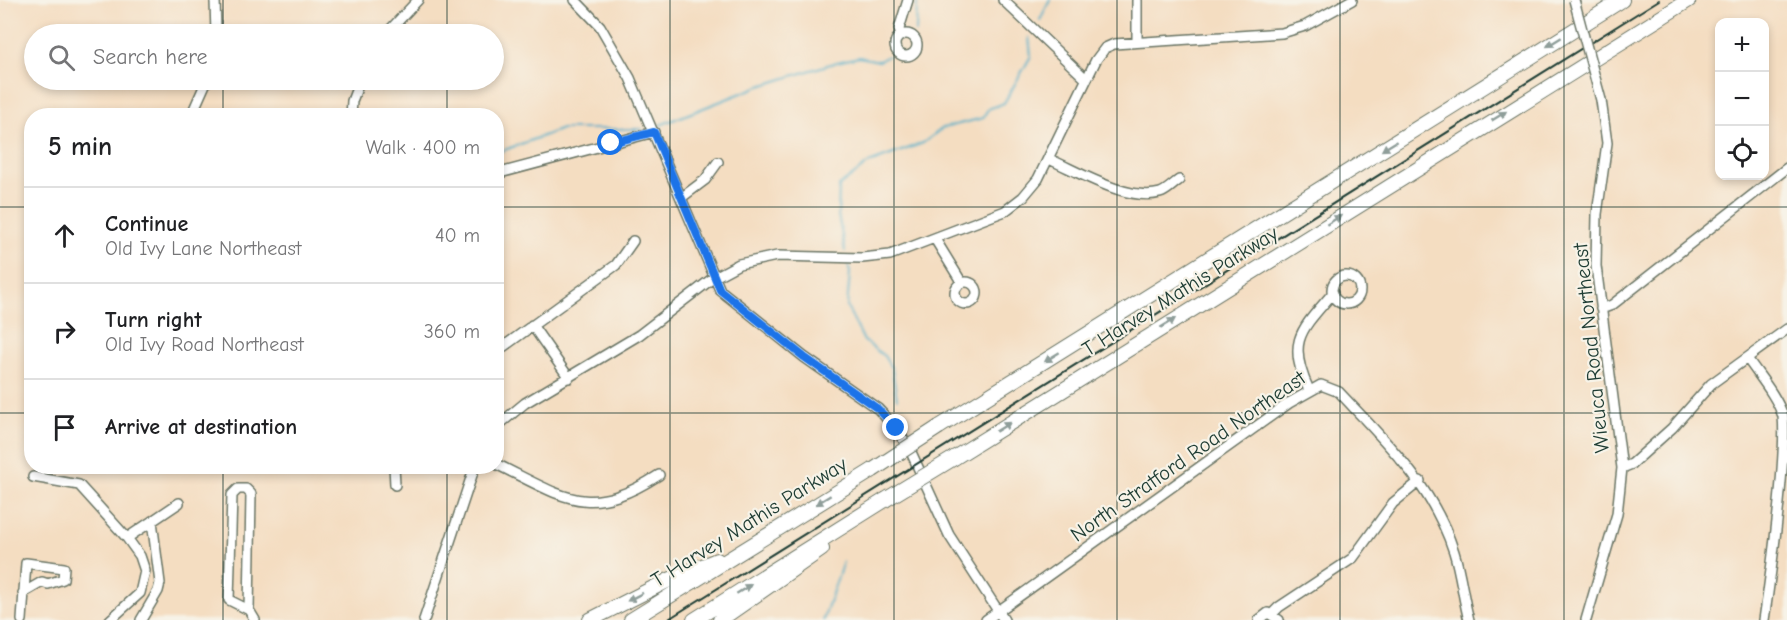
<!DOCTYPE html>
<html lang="en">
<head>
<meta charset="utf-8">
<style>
  :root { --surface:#fff; --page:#f6f6f6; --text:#202124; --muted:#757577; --line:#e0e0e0 }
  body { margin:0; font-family:"Comic Neue",sans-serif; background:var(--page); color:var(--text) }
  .controls { position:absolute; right:18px; top:18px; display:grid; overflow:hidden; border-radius:12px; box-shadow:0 3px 9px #0003 }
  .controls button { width:54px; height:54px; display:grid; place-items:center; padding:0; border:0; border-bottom:2px solid var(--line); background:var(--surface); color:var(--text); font:30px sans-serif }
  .stop { position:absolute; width:18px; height:18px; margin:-14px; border:4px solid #1a73e8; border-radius:50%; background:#fff }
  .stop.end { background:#1a73e8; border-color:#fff; box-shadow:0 2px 6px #0008 }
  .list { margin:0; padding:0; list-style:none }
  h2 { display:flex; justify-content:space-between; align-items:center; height:78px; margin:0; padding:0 24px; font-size:26px }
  h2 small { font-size:20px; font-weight:400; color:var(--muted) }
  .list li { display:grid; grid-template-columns:39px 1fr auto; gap:18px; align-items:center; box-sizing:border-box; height:96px; padding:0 24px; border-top:2px solid var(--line) }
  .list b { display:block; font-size:22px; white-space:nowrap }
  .list p { margin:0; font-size:20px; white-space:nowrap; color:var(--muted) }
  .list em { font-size:20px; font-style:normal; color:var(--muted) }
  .icon { flex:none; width:33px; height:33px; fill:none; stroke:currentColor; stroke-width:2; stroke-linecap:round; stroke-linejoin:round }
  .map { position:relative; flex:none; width:1787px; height:620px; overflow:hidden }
  .search { position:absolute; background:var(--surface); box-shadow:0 3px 9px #0003; left:24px; top:24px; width:480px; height:66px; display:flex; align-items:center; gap:15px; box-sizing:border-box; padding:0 21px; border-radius:33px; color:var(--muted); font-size:22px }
  .panel { position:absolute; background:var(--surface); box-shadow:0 3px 9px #0003; left:24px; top:108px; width:480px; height:366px; border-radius:24px }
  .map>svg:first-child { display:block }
</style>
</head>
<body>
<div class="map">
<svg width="1787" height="620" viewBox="0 0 1787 620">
  <rect width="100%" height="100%" fill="#f7f3e8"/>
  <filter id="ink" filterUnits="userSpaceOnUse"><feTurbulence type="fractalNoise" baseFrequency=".0167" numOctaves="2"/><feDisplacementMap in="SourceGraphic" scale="12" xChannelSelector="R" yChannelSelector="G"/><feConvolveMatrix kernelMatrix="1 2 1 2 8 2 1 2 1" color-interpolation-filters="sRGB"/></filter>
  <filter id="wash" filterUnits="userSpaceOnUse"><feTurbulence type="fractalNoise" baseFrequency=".008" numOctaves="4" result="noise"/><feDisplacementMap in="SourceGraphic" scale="24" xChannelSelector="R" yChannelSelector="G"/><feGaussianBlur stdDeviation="1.35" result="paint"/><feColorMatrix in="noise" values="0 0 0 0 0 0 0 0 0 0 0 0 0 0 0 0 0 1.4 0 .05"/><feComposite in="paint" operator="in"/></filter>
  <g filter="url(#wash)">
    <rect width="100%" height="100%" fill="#f4ddc1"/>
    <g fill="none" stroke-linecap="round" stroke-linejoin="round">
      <path stroke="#48acc7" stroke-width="2" d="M1040 20 1050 0
        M916 32 917 3
        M660 125 757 87 837 62 859 57 879 61 888 56
        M496 153 562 129H642
        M845 251 838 215 839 186 869 163 923 143 943 128 983 118 988 109 1004 103 1031 56 1029 37
        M848 263 850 273 847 307 864 341 884 356 892 369 897 399
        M823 620 843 562"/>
    </g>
  </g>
  <g filter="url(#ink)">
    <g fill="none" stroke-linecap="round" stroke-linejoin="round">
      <defs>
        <path id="minor" d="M215 0 216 34
          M575 0 600 26 630 78 720 290 804 357 878 409 896 428 911 452 949 535 1004 620
          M1003 0 1086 79
          M386 34 418 0
          M895 45a11 11 0 1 1 22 0a11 11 0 1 1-22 0Z
          M901 36 899 29 908 0
          M1137 42V0
          M191 116 207 80
          M351 116 352 101 360 80
          M1049 159C1079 172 1128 202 1160 193 1167 191 1173 184 1179 180
          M496 174 654 132
          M681 198 705 180 718 162
          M935 239 962 283
          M1332 290a14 14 0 1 1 28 0a14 14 0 1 1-28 0Z
          M955 293a11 11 0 1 1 22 0a11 11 0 1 1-22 0Z
          M1601 309 1612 305 1787 168
          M532 325 569 378
          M496 352 616 265 633 241
          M1747 358C1759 376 1776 395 1783 416 1787 457 1771 573 1764 620
          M1309 390C1286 341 1301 330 1333 293
          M496 427 525 403 639 335 713 278 739 264 777 256 862 258 890 255 1005 211 1023 197 1038 179 1096 60 1105 48 1114 44 1282 33 1305 26 1352 0
          M496 464C564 497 588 521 659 475
          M394 466 395 485
          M1622 468 1632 464 1672 428 1711 384 1787 329
          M33 477 79 485 127 538 140 556 145 571 140 593 110 620
          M127 538 179 503
          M249 610 229 600 232 495 238 489H246L251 494 249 610 255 620
          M1272 614 1279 607 1353 558 1393 503 1420 481
          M22 620 26 563 64 568 63 579 48 584 42 582 23 593
          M141 620 158 591 160 583 152 521
          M424 620 475 466
          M986 620 1289 403 1321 385 1339 392C1385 441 1433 486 1454 552 1461 574 1463 598 1469 620
          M1259 620 1268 613 1279 620
          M1586 620 1617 514 1622 468 1596 266 1597 214 1607 143 1601 100"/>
        <path id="highway" d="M939 427 1622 0
          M954 458 1689 0
          M590 620 669 580 717 560
          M631 620 873 470
          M694 620 885 500
          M720 620 822 549"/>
      </defs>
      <use href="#minor" stroke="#6a7565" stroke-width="12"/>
      <use href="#highway" stroke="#6a7565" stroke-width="16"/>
      <use href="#minor" stroke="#fff" stroke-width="9"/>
      <use href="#highway" stroke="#fff" stroke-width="14"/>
      <path stroke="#1f3d34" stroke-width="2" d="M667 620 1659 0"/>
      <defs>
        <path id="minor-bridge" d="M1574 0 1601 100"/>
        <path id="highway-bridge" d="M873 470 939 427
          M885 500 954 458"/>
      </defs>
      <use href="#minor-bridge" stroke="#6a7565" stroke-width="12" stroke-linecap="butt"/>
      <use href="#highway-bridge" stroke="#6a7565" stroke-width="16" stroke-linecap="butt"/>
      <use href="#minor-bridge" stroke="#fff" stroke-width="9"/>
      <use href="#highway-bridge" stroke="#fff" stroke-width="14"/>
    </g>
    <defs><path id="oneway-solid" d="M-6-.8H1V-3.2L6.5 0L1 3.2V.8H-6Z" transform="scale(1.5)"/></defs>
    <g fill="#8f9e9a">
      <use href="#oneway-solid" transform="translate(1554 42) rotate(148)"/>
      <use href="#oneway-solid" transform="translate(1499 116) rotate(-32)"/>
      <use href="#oneway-solid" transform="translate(1389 146) rotate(148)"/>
      <use href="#oneway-solid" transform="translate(1334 220) rotate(-32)"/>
      <use href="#oneway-solid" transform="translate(1168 323) rotate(-32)"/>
      <use href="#oneway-solid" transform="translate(1052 357) rotate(148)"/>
      <use href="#oneway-solid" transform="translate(1003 427) rotate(-32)"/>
      <use href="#oneway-solid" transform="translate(823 500) rotate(148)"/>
      <use href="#oneway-solid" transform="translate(744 589) rotate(-32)"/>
      <use href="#oneway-solid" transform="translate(635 597) rotate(153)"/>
    </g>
  </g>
  <g fill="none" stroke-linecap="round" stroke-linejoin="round" filter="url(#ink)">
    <path stroke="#1a73e8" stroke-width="8" d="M611 143 654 132 720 290 804 357 878 409 896 428"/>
  </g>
  <path fill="none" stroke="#1f3d34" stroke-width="1.5" stroke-opacity="0.55" d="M223 0V34M447 0V34M670 0V620M894 0V620M1117 0V620M1340 0V620M1564 0V620M223 80V116M447 80V116M0 207H32M496 207H1787M0 413H32M496 413H1787M223 466V620M447 466V620"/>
  <g text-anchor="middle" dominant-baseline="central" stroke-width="4.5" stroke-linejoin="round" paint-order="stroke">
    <g font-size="21" fill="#1f3d34" stroke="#f7f3e8">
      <text transform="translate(1180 291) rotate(-32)">T Harvey Mathis Parkway</text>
      <text transform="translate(1591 348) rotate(-96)">Wieuca Road Northeast</text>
      <text transform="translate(1188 456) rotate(-35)">North Stratford Road Northeast</text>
      <text transform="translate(749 522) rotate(-32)">T Harvey Mathis Parkway</text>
    </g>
  </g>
</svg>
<div class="controls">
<button>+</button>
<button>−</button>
<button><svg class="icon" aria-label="locate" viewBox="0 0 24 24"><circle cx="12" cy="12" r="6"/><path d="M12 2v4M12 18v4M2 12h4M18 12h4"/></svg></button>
</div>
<div class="stop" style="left:611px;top:143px"></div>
<div class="stop end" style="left:896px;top:428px"></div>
<div class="search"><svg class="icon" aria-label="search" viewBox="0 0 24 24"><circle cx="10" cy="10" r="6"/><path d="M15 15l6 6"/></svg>Search here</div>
<section class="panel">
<h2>5 min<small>Walk · 400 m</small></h2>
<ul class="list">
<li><svg class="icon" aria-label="ahead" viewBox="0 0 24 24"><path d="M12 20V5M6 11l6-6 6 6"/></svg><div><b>Continue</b><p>Old Ivy Lane Northeast</p></div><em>40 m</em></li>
<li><svg class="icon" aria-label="right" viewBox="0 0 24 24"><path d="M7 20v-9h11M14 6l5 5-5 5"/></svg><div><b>Turn right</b><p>Old Ivy Road Northeast</p></div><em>360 m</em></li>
<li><svg class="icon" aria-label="arrive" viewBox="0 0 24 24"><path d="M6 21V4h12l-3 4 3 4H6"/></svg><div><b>Arrive at destination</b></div></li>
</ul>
</section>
</div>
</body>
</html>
